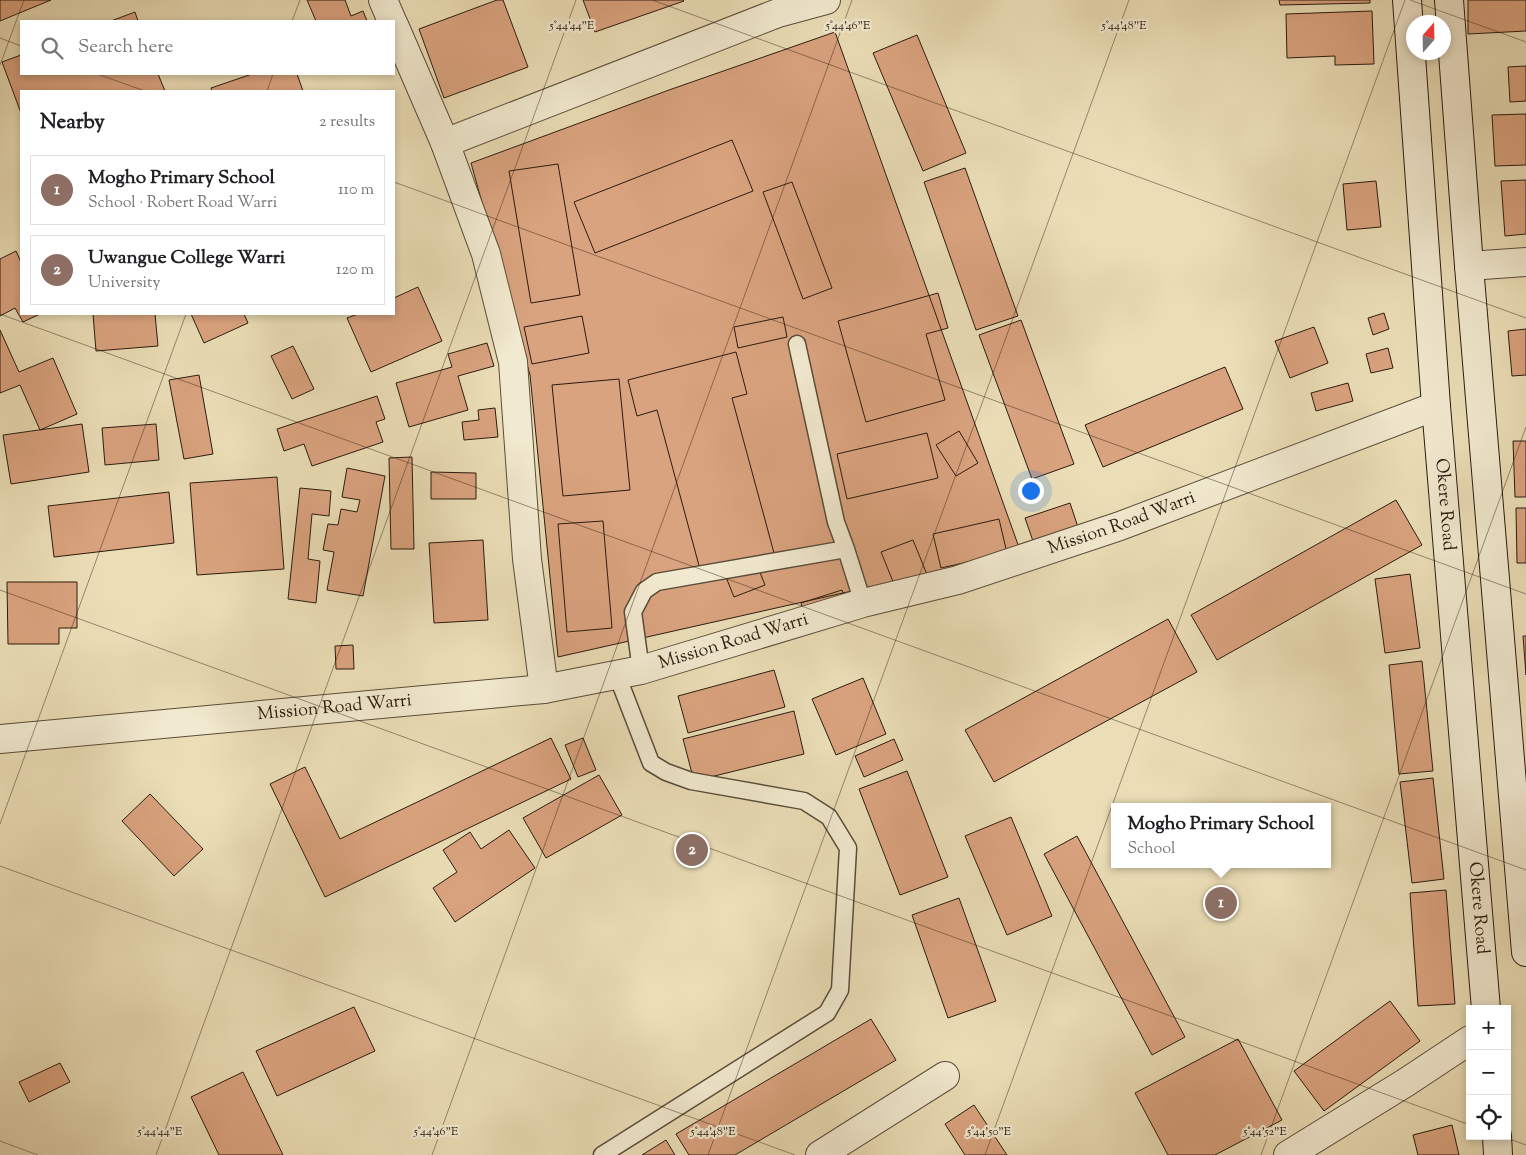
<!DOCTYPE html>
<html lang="en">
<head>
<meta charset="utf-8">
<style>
  :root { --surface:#fff; --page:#f2f2f2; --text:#202124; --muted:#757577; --line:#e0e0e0; --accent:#0b8043 }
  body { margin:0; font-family:"Sorts Mill Goudy",serif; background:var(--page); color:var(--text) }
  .controls { position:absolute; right:15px; bottom:15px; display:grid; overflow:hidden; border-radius:0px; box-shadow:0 2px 8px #0003 }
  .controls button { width:45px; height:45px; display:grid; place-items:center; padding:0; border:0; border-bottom:1px solid var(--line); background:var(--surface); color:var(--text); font:25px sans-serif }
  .compass { position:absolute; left:1406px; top:15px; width:45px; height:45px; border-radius:50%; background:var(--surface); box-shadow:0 2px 8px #0003; rotate:20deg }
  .you { position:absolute; left:1030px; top:490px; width:18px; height:18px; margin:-12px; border:4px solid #fff; border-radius:50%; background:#1a73e8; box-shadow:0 0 0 8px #1a73e833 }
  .badge { display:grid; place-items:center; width:32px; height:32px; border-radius:50%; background:var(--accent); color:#fff; font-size:16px; font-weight:700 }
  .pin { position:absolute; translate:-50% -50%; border:2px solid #fff; box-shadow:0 1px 5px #0006 }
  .popup { position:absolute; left:1111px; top:803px; width:220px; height:65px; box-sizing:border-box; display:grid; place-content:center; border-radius:0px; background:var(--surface); filter:drop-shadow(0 1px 4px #0005); font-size:16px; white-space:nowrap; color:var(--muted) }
  .popup b { font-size:19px; color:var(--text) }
  .popup::after { content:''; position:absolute; left:50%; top:100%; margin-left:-10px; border:10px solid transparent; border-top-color:var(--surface) }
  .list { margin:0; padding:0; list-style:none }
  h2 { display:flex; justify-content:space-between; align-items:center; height:65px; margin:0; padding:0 20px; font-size:21px }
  h2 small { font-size:16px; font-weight:400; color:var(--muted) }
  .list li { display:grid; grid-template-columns:32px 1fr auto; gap:15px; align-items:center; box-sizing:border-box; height:70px; margin:0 10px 10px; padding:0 10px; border:1px solid var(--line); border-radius:0px }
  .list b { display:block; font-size:19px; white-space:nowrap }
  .list p { margin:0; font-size:16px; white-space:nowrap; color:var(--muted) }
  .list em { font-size:16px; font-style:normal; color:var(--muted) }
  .icon { flex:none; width:28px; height:28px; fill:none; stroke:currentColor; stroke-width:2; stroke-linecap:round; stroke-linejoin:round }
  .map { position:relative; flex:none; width:1526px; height:1155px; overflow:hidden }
  .search { position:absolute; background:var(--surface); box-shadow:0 2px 8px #0003; left:20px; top:20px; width:375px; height:55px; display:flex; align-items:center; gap:12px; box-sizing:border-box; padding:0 18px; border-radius:0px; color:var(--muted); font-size:19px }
  .panel { position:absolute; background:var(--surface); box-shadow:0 2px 8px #0003; left:20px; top:90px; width:375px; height:225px; border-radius:0px }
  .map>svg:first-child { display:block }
</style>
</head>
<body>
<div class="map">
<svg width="1526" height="1155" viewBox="0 0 1526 1155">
  <rect width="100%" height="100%" fill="#ebdeb7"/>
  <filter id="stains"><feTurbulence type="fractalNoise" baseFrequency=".004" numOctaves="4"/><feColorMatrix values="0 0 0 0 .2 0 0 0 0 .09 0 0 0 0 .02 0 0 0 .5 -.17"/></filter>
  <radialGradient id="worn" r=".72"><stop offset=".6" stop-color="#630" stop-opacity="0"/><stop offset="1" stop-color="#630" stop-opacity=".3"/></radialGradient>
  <path fill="#daa37f" stroke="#2a1b0f" d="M0 0H51L0 21Z
    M307 0H345L351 16 363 11 367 21H316Z
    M497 0H503L528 67 444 98 419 29Z
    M583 0H683L684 1 595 32Z
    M1279 0H1370V3L1280 5Z
    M1468 0H1526V31L1468 34Z
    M1372 11 1374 64 1335 65V56L1287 58 1286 14Z
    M135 12 138 21H111Z
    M835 32 1021 553 558 657 530 375 471 163 669 90Z
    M917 35 966 153 923 171 873 53Z
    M21 55V74H158L165 91H21V113L2 62Z
    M1526 66V101L1510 102 1508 67Z
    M252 74H297L303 91H212L211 88Z
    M1526 114V165L1495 166 1492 115Z
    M732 140 753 191 595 253 574 202Z
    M558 164 580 295 531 303 509 171Z
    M965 168 1018 316 976 330 924 182Z
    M1526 180V234L1505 236 1501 181Z
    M1376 181 1381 227 1347 230 1343 184Z
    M792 182 832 288 803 299 763 192Z
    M16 251 21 262V314H40L23 322 15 308 0 316V259Z
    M418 287 442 341 371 372 347 318 358 314H394V298Z
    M938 293 948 328 926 334 945 400 866 422 838 321Z
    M1384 313 1389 329 1373 335 1368 318Z
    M93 314H155L158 346 96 351Z
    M191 314H244L248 323 204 343Z
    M582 316 589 353 532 364 524 327Z
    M783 317 787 337 738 348 734 327Z
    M1021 320 1074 464 1032 479 979 335Z
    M1314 327 1328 363 1290 378 1275 341Z
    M1526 329V375L1512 376 1508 331Z
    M0 330 19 372 53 358 77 414 40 430 20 385 0 393Z
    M487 343 494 366 458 376 468 410 409 427 396 383 452 367 448 354Z
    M293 346 314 389 292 399 271 356Z
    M1388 348 1393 368 1371 373 1366 354Z
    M736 352 747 394 732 398 774 553 701 573 657 410 637 416 628 380Z
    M1225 367 1243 409 1103 467 1085 425Z
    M199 375 213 454 184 459 169 380Z
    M619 379 630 490 563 496 552 385Z
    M1348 383 1353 401 1316 411 1311 393Z
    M377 396 385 419 376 422 383 442 312 466 304 444 284 451 277 429Z
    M495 408 498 437 464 440 462 422 479 420 478 410Z
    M82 424 89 472 11 484 3 435Z
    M156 424 159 460 105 465 102 428Z
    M959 431 978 463 956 476 936 445Z
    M927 433 938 478 847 499 837 454Z
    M1513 441H1526V497H1515Z
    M412 457 414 549H391L389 458Z
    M347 468 385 476 363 596 327 590 334 552 323 550 328 524 338 525 341 509 357 512 360 500 342 497Z
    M431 472 476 473V499H431Z
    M277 477 284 569 197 575 190 483Z
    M300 488 331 491 329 516 312 514 308 559 320 561 316 603 288 599Z
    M169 492 174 543 54 557 48 506Z
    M1396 500 1422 545 1217 660 1191 615Z
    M1070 503 1079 530 1034 544 1025 518Z
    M1516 508H1526V563H1517Z
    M999 519 1007 553 941 568 933 534Z
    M603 521 612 628 567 632 558 524Z
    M483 540 488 620 434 623 429 543Z
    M913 540 928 577 896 589 881 552Z
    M757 565 765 585 734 597 726 577Z
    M1410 574 1420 648 1385 653 1375 579Z
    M7 582H77V628H59V644H8Z
    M842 590 846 604 805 616 801 603Z
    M1168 619 1197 672 994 782 965 730Z
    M1523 636H1526V675Z
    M353 645 354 669H336L335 646Z
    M1422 661 1433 771 1399 774 1389 665Z
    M774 670 785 707 688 733 678 696Z
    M863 678 886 734 836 755 812 699Z
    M794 711 804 754 694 781 683 739Z
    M551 738 571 779 325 897 270 784 305 767 340 839Z
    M583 738 596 770 578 777 565 745Z
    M894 739 903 760 864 777 855 756Z
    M907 771 948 877 900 895 859 789Z
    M599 775 622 815 546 858 523 818Z
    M1433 778 1444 879 1412 883 1400 782Z
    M150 794 203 849 174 876 122 821Z
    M1011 817 1052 916 1007 935 965 836Z
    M509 830 535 868 455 922 433 888 457 872 443 850 470 832 481 849Z
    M1077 836 1185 1037 1152 1055 1044 854Z
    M1446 890 1455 1004 1418 1006 1410 893Z
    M959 898 996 1001 948 1018 912 915Z
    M1390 1001 1420 1041 1324 1111 1294 1071Z
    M354 1007 375 1051 277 1096 256 1051Z
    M871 1019 896 1060 735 1155H689L676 1134Z
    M1238 1039 1282 1120 1215 1155H1168L1135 1093Z
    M60 1063 70 1082 29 1102 19 1082Z
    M243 1072 283 1155H219L191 1097Z
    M974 1105 1007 1155H965L945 1124Z
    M1452 1125 1459 1155H1418L1413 1135Z
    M666 1140 675 1155H642Z"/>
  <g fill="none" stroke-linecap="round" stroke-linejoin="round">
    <defs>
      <path id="lane" d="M846 549 863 603
        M641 670 633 612 644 591 657 582 846 549 836 522 797 344
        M602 1155 827 1013 840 990 848 848 829 817 804 801 691 781 666 772 651 763 617 675"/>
      <g id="street">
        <path d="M383 0 392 21"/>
        <path d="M394 25 445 143 486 254 513 362 527 559 544 689"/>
        <path d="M445 143 778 13 826 0"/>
        <path d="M1469 266 1526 262"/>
        <path id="s1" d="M0 739 544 689 641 670 863 603 958 580 1120 526 1436 406"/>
        <path d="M820 1155 945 1076"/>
        <path d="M1288 1155 1405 1083 1470 1040"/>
      </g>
      <g id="secondary">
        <path id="s2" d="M1407 0 1436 406 1486 1009"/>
        <path d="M1449 0 1469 266 1526 952"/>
        <path d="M1497 1136 1498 1155"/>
      </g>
    </defs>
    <use href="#lane" stroke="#5a4c39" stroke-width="19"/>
    <use href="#street" stroke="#5a4c39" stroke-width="30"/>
    <use href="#secondary" stroke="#2a1b0f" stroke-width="30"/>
    <use href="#lane" stroke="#f2ead0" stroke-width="16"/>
    <use href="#street" stroke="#f2ead0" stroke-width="28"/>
    <use href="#secondary" stroke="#f2ead0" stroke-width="28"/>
  </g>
  <path fill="none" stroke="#2a1b0f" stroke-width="1" stroke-opacity="0.45" d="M652 0 1526 318M1410 0 1526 42M292 21 300 0M0 38 21 46M0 65 24 0M97 74 145 91M267 91 273 74M394 182 1526 594M0 314 1526 870M0 590 1470 1125M0 824 186 314M0 866 795 1155M1501 1136 1526 1145M0 1141 38 1155M156 1155 576 0M432 1155 852 0M708 1155 1129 0M985 1155 1405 0M1261 1155 1526 427"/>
  <g text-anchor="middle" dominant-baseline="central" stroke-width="4.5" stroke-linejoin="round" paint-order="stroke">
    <g font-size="18" fill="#2a1b0f" stroke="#f2ead0">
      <text stroke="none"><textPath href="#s2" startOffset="506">Okere Road</textPath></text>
      <text stroke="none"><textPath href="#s1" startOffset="1148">Mission Road Warri</textPath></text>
      <text stroke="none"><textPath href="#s1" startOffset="742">Mission Road Warri</textPath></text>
      <text stroke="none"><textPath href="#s1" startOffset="336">Mission Road Warri</textPath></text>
      <text stroke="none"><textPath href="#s2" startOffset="911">Okere Road</textPath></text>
    </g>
  </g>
  <g font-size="12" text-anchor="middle" fill="#2a1b0f" stroke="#f2ead0" stroke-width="4.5" stroke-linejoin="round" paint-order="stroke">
    <text x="848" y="29">5°44'46"E</text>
    <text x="572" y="29">5°44'44"E</text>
    <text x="1124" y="29">5°44'48"E</text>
    <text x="160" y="1135">5°44'44"E</text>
    <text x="436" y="1135">5°44'46"E</text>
    <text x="713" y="1135">5°44'48"E</text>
    <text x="989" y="1135">5°44'50"E</text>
    <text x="1265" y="1135">5°44'52"E</text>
  </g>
  <rect width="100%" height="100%" filter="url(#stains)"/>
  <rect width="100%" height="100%" fill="url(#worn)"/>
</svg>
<div class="controls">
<button>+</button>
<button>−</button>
<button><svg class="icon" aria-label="locate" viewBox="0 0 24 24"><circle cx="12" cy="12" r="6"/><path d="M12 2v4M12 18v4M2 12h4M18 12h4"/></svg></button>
</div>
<svg class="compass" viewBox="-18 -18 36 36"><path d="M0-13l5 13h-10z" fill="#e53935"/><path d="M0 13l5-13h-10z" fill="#757577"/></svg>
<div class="you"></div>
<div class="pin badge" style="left:1221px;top:903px;background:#8d6e63">1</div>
<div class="popup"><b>Mogho Primary School</b>School</div>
<div class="pin badge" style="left:692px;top:850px;background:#8d6e63">2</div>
<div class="search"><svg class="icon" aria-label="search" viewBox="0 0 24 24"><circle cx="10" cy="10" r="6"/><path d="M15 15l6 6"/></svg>Search here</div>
<section class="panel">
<h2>Nearby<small>2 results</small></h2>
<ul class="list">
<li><span class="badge" style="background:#8d6e63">1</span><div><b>Mogho Primary School</b><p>School · Robert Road Warri</p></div><em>110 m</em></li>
<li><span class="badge" style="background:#8d6e63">2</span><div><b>Uwangue College Warri</b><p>University</p></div><em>120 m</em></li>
</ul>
</section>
</div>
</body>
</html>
